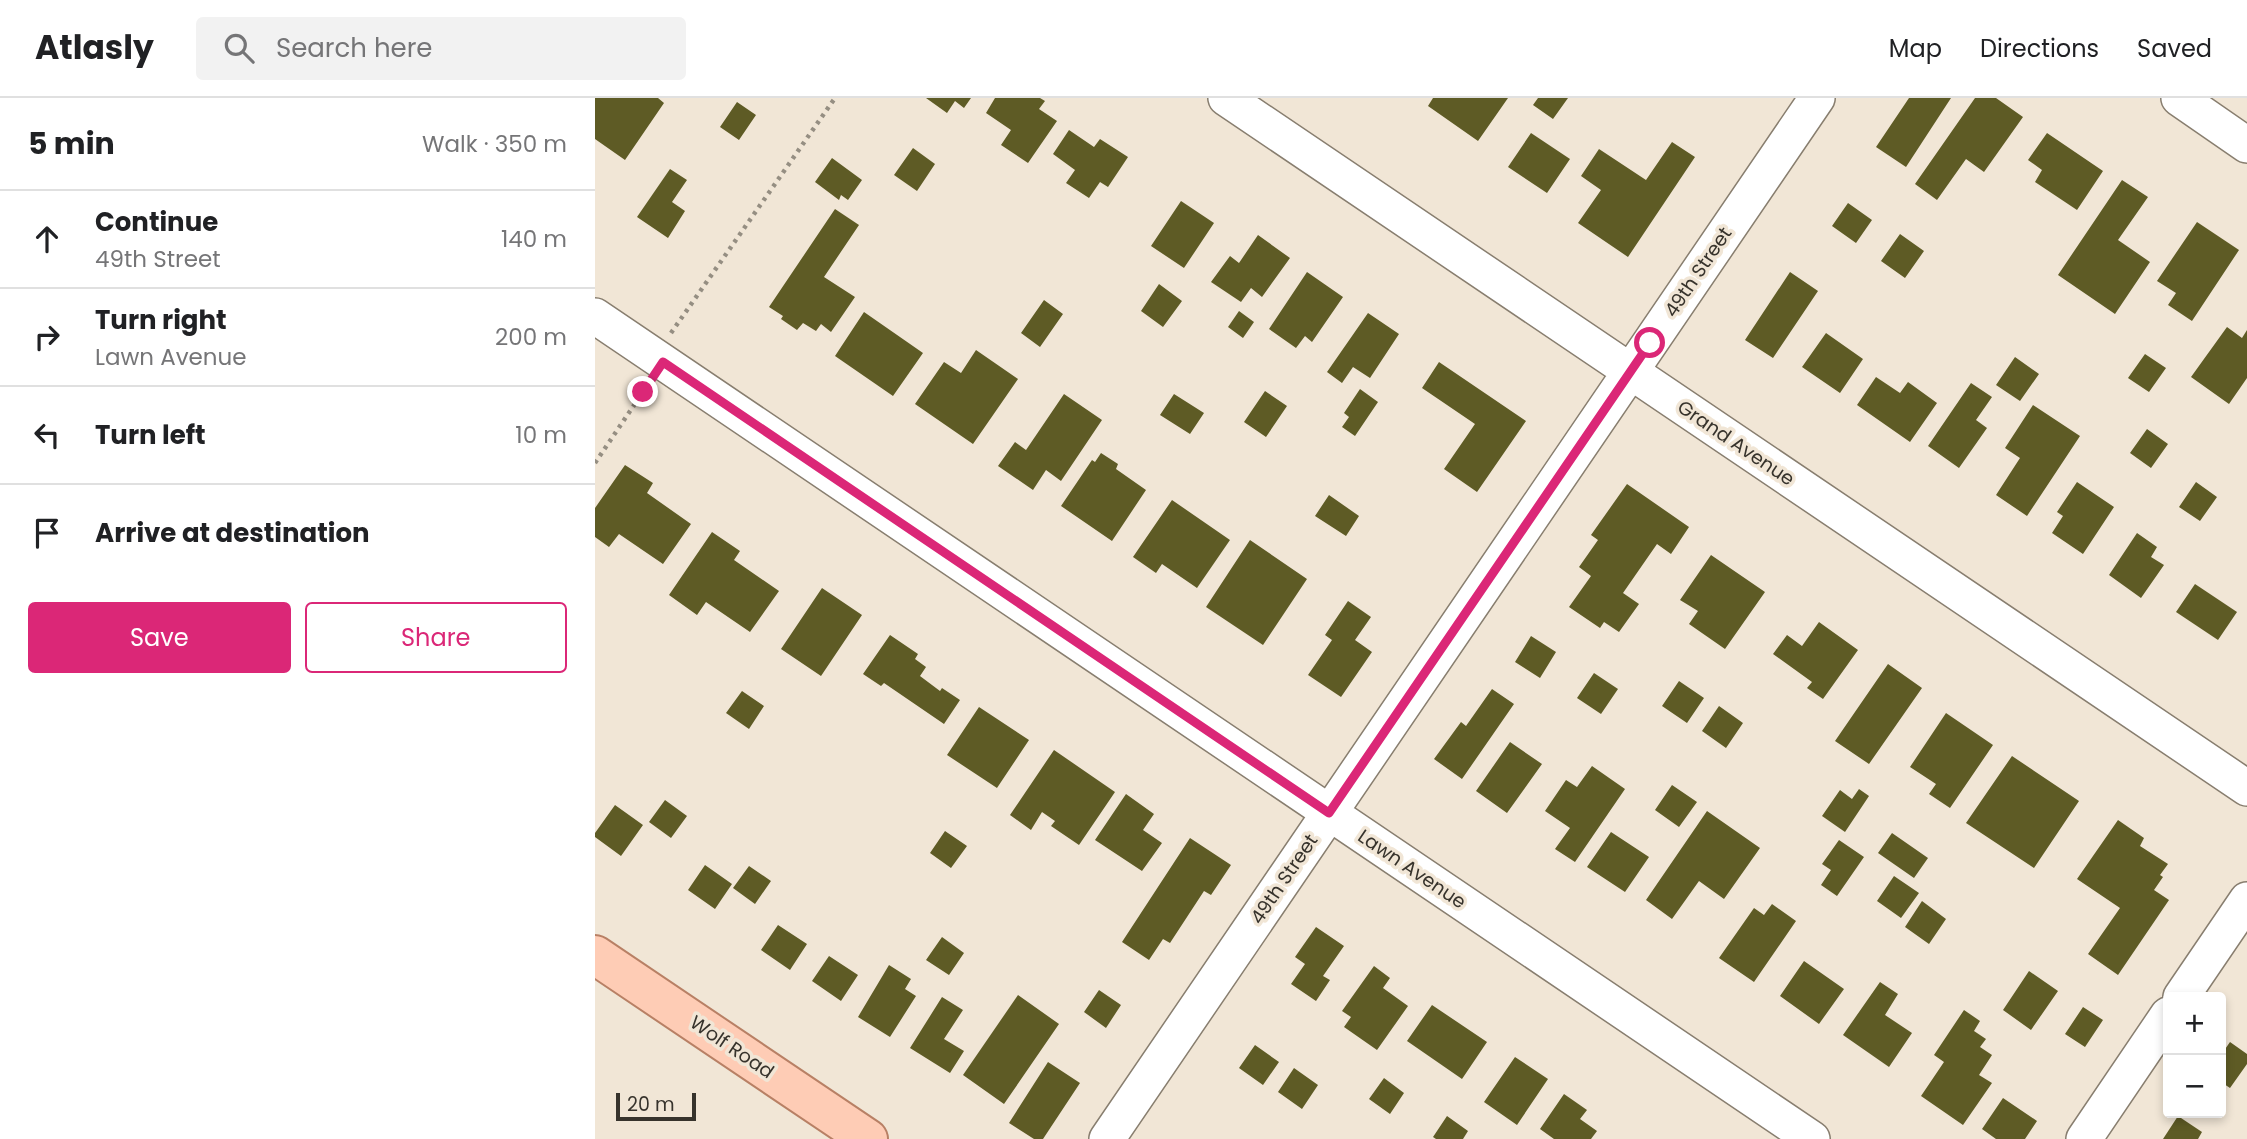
<!DOCTYPE html>
<html lang="en">
<head>
<meta charset="utf-8">
<style>
  :root { --surface:#fff; --page:#f2f2f2; --text:#202124; --muted:#757577; --line:#e0e0e0; --accent:#db2777 }
  body { margin:0; font-family:Poppins,sans-serif; background:var(--page); color:var(--text) }
  .controls { position:absolute; right:21px; bottom:21px; display:grid; overflow:hidden; border-radius:7px; box-shadow:0 4px 10px #0003 }
  .controls button { width:63px; height:63px; display:grid; place-items:center; padding:0; border:0; border-bottom:2px solid var(--line); background:var(--surface); color:var(--text); font:35px sans-serif }
  .scale { position:absolute; left:21px; bottom:18px; width:80px; box-sizing:border-box; padding-left:7px; border:4px solid #37332c; border-top:0; font-size:19px; line-height:24px; white-space:nowrap; color:#37332c; -webkit-text-stroke:5px #f1e6d6; paint-order:stroke }
  .stop { position:absolute; width:21px; height:21px; margin:-16px; border:5px solid #db2777; border-radius:50%; background:#fff }
  .stop.end { background:#db2777; border-color:#fff; box-shadow:0 2px 7px #0008 }
  .list { margin:0; padding:0; list-style:none }
  h2 { display:flex; justify-content:space-between; align-items:center; height:91px; margin:0; padding:0 28px; font-size:30px }
  h2 small { font-size:23px; font-weight:400; color:var(--muted) }
  .list li { display:grid; grid-template-columns:46px 1fr auto; gap:21px; align-items:center; box-sizing:border-box; height:98px; padding:0 28px; border-top:2px solid var(--line) }
  .list b { display:block; font-size:26px; white-space:nowrap }
  .list p { margin:0; font-size:23px; white-space:nowrap; color:var(--muted) }
  .list em { font-size:23px; font-style:normal; color:var(--muted) }
  .actions { display:flex; gap:14px; padding:21px 28px }
  .actions a { flex:1; padding:16px 0; border:2px solid var(--accent); border-radius:7px; text-align:center; font-size:24px; color:var(--accent) }
  .actions .main { background:var(--accent); color:#fff }
  .icon { flex:none; width:38px; height:38px; fill:none; stroke:currentColor; stroke-width:2; stroke-linecap:round; stroke-linejoin:round }
  .map { position:relative; flex:none; width:1652px; height:1041px; overflow:hidden }
  header { display:flex; align-items:center; gap:42px; box-sizing:border-box; height:98px; padding:0 35px; background:var(--surface); border-bottom:2px solid var(--line) }
  header strong { font-size:33px }
  nav { display:flex; gap:38px; margin-inline-start:auto; font-size:24px }
  .search { width:490px; height:63px; background:var(--page); display:flex; align-items:center; gap:18px; box-sizing:border-box; padding:0 24px; border-radius:7px; color:var(--muted); font-size:26px }
  main { display:flex }
  aside { flex:1; background:var(--surface) }
  .map>svg:first-child { display:block }
</style>
</head>
<body>
<header>
<strong>Atlasly</strong>
<div class="search"><svg class="icon" aria-label="search" viewBox="0 0 24 24"><circle cx="10" cy="10" r="6"/><path d="M15 15l6 6"/></svg>Search here</div>
<nav><a>Map</a><a>Directions</a><a>Saved</a></nav>
</header>
<main>
<aside>
<h2>5 min<small>Walk · 350 m</small></h2>
<ul class="list">
<li><svg class="icon" aria-label="ahead" viewBox="0 0 24 24"><path d="M12 20V5M6 11l6-6 6 6"/></svg><div><b>Continue</b><p>49th Street</p></div><em>140 m</em></li>
<li><svg class="icon" aria-label="right" viewBox="0 0 24 24"><path d="M7 20v-9h11M14 6l5 5-5 5"/></svg><div><b>Turn right</b><p>Lawn Avenue</p></div><em>200 m</em></li>
<li><svg class="icon" aria-label="left" viewBox="0 0 24 24"><path d="M17 20v-9H6M10 6l-5 5 5 5"/></svg><div><b>Turn left</b></div><em>10 m</em></li>
<li><svg class="icon" aria-label="arrive" viewBox="0 0 24 24"><path d="M6 21V4h12l-3 4 3 4H6"/></svg><div><b>Arrive at destination</b></div></li>
</ul>
<div class="actions"><a class="main">Save</a><a>Share</a></div>
</aside>
<div class="map">
<svg width="1652" height="1041" viewBox="0 0 1652 1041">
  <rect width="100%" height="100%" fill="#f1e6d6"/>
  <path fill="#5e5b25" d="M0 0H63L69 5 30 62 0 41Z
    M331 0H376L369 10 360 3 352 15Z
    M400 0H445L450 3 444 11 462 23 433 65 406 47 416 32 391 15Z
    M838 0H913L883 43 833 8Z
    M943 0H973L958 21 938 7Z
    M1314 0H1356L1311 69 1281 49Z
    M1380 0H1401L1428 19 1389 74 1371 61 1342 102 1320 86Z
    M142 4 161 17 144 42 125 29Z
    M474 32 499 49 505 41 533 59 513 89 505 84 494 100 471 85 480 72 458 56Z
    M936 35 975 61 952 95 913 69Z
    M1452 35 1508 73 1482 112 1440 84 1447 72 1433 62Z
    M1077 44 1100 59 1033 159 983 125 1006 92 986 78 1004 51 1051 82Z
    M318 50 340 66 322 93 299 77Z
    M237 60 267 82 253 102 246 97 244 102 220 84Z
    M75 71 92 82 77 104 90 113 73 140 42 119Z
    M1527 82 1553 99 1523 142 1555 164 1520 216 1463 177Z
    M586 103 619 125 589 170 556 148Z
    M1253 105 1277 122 1261 145 1237 128Z
    M240 111 264 127 229 179 260 199 236 234 226 226 221 233 208 225 202 232 186 221 188 218 174 209Z
    M1602 124 1644 152 1597 223 1573 207 1581 195 1562 183Z
    M1305 136 1329 153 1310 180 1286 163Z
    M663 137 695 160 667 199 656 190 646 204 616 184 635 158 644 165Z
    M712 174 748 199 717 244 710 238 701 250 674 231Z
    M1195 174 1223 193 1178 260 1150 242Z
    M564 186 587 203 568 229 546 213Z
    M449 202 468 216 445 249 426 235Z
    M644 213 659 224 648 240 633 229Z
    M269 214 328 255 298 298 240 258Z
    M773 215 804 236 775 280 758 269 747 285 732 274Z
    M1632 229 1647 240 1652 232V280L1634 306 1596 279Z
    M1231 235 1268 261 1245 295 1207 269Z
    M381 252 423 281 378 346 320 306 349 264 366 275Z
    M1550 256 1571 270 1554 294 1533 280Z
    M1420 259 1444 276 1425 303 1401 287Z
    M844 264 931 323 882 394 849 371 880 326 827 290Z
    M1281 279 1305 295 1313 284 1342 305 1315 344 1262 307Z
    M1376 285 1397 299 1381 322 1392 330 1364 370 1333 348Z
    M765 291 783 304 760 338 747 329 754 319 749 315Z
    M670 293 692 308 671 339 649 324Z
    M469 296 507 322 466 383 451 372 438 392 403 368 420 344 431 352Z
    M579 296 609 315 595 336 565 317Z
    M1438 307 1485 338 1432 418 1401 397 1425 360 1410 350Z
    M1552 331 1573 346 1556 370 1535 355Z
    M506 355 523 366 521 371 551 392 517 443 466 408 497 362 500 364Z
    M30 367 58 385 52 395 96 426 68 466 24 436 14 449 0 439V410Z
    M1482 384 1519 409 1488 456 1457 435 1468 418 1462 414Z
    M1601 384 1622 399 1605 423 1584 409Z
    M1032 386 1094 429 1076 456 1062 446 1028 495 1044 506 1024 534 1009 524 1005 530 974 509 996 478 984 469 1003 442 996 437Z
    M734 397 764 418 751 438 720 418Z
    M577 402 635 442 602 490 567 466 561 475 538 459Z
    M117 434 145 453 139 462 184 493 155 534 111 504 102 517 74 497Z
    M1542 435 1562 449 1556 459 1569 467 1546 500 1514 477Z
    M655 442 712 481 668 547 611 509Z
    M1116 457 1170 494 1130 551 1094 526 1103 513 1085 502Z
    M1600 486 1642 514 1623 542 1581 514Z
    M227 490 267 517 226 578 186 551Z
    M753 503 776 519 760 542 777 554 746 599 713 577 737 542 730 537Z
    M1224 524 1263 552 1228 601 1212 590 1217 584 1178 556 1192 537 1207 548Z
    M295 537 323 556 320 561 331 569 325 578 345 593 347 590 365 602 349 626 289 585 286 588 268 576Z
    M936 538 961 554 945 580 920 564Z
    M1293 566 1327 590 1274 666 1240 643Z
    M999 575 1023 591 1006 616 982 600Z
    M1084 583 1109 600 1092 625 1067 608Z
    M897 591 919 606 867 681 839 661 866 624 871 628Z
    M147 593 169 608 154 631 131 615Z
    M1124 608 1148 625 1131 650 1107 633Z
    M384 609 434 642 402 690 352 657Z
    M1351 615 1398 647 1355 710 1334 696 1341 686 1315 669Z
    M915 644 947 666 912 715 881 693Z
    M459 652 520 694 484 747 456 728 460 723 447 714 436 732 415 717Z
    M1417 658 1484 703 1439 770 1371 725Z
    M997 668 1030 691 980 764 960 751 975 730 950 713 971 682 982 689Z
    M1077 687 1102 704 1084 729 1060 712Z
    M1264 691 1274 698 1250 734 1227 718 1245 692 1257 701Z
    M531 696 559 716 548 732 567 745 547 773 500 742Z
    M70 702 92 718 76 740 54 724Z
    M20 707 48 727 26 758 0 739V735Z
    M1112 713 1165 750 1129 801 1104 783 1077 821 1051 802Z
    M1523 722 1549 740 1545 748 1573 766 1565 777 1568 779 1559 792 1574 802 1523 877 1493 856 1525 810 1482 781Z
    M350 733 372 748 356 770 335 755Z
    M1016 734 1054 759 1030 794 992 769Z
    M1297 735 1333 760 1319 780 1283 755Z
    M595 740 636 767 616 797 609 793 575 845 568 841 554 862 527 844Z
    M1244 742 1269 759 1242 798 1226 787 1236 772 1227 766Z
    M110 767 137 786 120 811 93 792Z
    M154 768 176 783 160 806 138 790Z
    M1299 778 1324 795 1306 820 1282 803Z
    M1327 803 1351 821 1334 846 1310 829Z
    M1177 806 1201 823 1159 884 1124 860 1159 810 1169 817Z
    M183 827 212 846 195 872 166 852Z
    M721 829 749 848 728 878 735 882 721 903 696 886 710 866 700 859Z
    M347 839 369 855 354 877 331 862Z
    M234 858 263 877 246 903 217 883Z
    M1209 863 1249 891 1224 926 1185 898Z
    M294 867 316 881 310 891 321 898 295 939 263 919Z
    M779 868 795 880 788 890 813 908 782 952 749 929 756 919 747 913Z
    M1434 873 1463 893 1436 932 1408 912Z
    M1285 884 1303 896 1290 917 1317 935 1294 969 1248 937Z
    M504 892 526 907 511 930 489 914Z
    M423 897 464 926 409 1006 368 977Z
    M347 899 368 912 349 941 369 953 355 975 315 950Z
    M837 907 892 944 867 981 812 943Z
    M1488 909 1508 922 1490 949 1470 936Z
    M1369 912 1385 923 1379 933 1391 941 1385 949 1397 957 1384 977 1397 985 1368 1027 1326 998 1349 964 1339 957Z
    M1635 944 1652 956V966L1635 990 1626 984V957Z
    M660 947 684 964 668 987 644 970Z
    M920 959 953 981 922 1027 889 1004Z
    M453 964 485 985 448 1041H439L414 1025Z
    M699 970 723 987 707 1011 683 994Z
    M789 980 809 995 795 1016 774 1001Z
    M969 996 992 1012 985 1021 1002 1033 996 1041H959L945 1031Z
    M1408 1000 1442 1023 1430 1041H1401L1387 1031Z
    M852 1018 873 1033 868 1041H841L838 1039Z
    M1583 1018 1607 1034 1603 1041H1568Z"/>
  <g fill="none" stroke-linecap="round" stroke-linejoin="round">
    <defs>
      <path id="minor" d="M631 0 1652 690
        M1584 0 1652 47
        M0 218 1217 1041
        M1586 899 1652 802
        M512 1041 1222 0
        M1489 1041 1573 917"/>
      <path id="major" d="M0 857 273 1041"/>
    </defs>
    <use href="#minor" stroke="#887e6f" stroke-width="38"/>
    <use href="#major" stroke="#b88065" stroke-width="42"/>
    <path stroke="#958e82" stroke-width="4.5" stroke-dasharray="3.5 5" stroke-linecap="butt" d="M76 235 240 0
      M0 365 52 288"/>
    <use href="#minor" stroke="#fff" stroke-width="35"/>
    <use href="#major" stroke="#feccb5" stroke-width="38"/>
  </g>
  <g fill="none" stroke-linecap="round" stroke-linejoin="round">
    <path stroke="#db2777" stroke-width="9" d="M48 294 68 264 734 715 1055 245"/>
  </g>
  <g text-anchor="middle" dominant-baseline="central" stroke-width="7" stroke-linejoin="round" paint-order="stroke">
    <g font-size="19" fill="#37332c" stroke="#f1e6d6">
      <text transform="translate(1103 174) rotate(-56)">49th Street</text>
      <text transform="translate(1141 345) rotate(34)">Grand Avenue</text>
      <text transform="translate(817 771) rotate(34)">Lawn Avenue</text>
      <text transform="translate(689 781) rotate(-56)">49th Street</text>
      <text transform="translate(137 949) rotate(34)">Wolf Road</text>
    </g>
  </g>
</svg>
<div class="controls">
<button>+</button>
<button>−</button>
</div>
<div class="scale">20 m</div>
<div class="stop" style="left:1055px;top:245px"></div>
<div class="stop end" style="left:48px;top:294px"></div>
</div>
</main>
</body>
</html>
